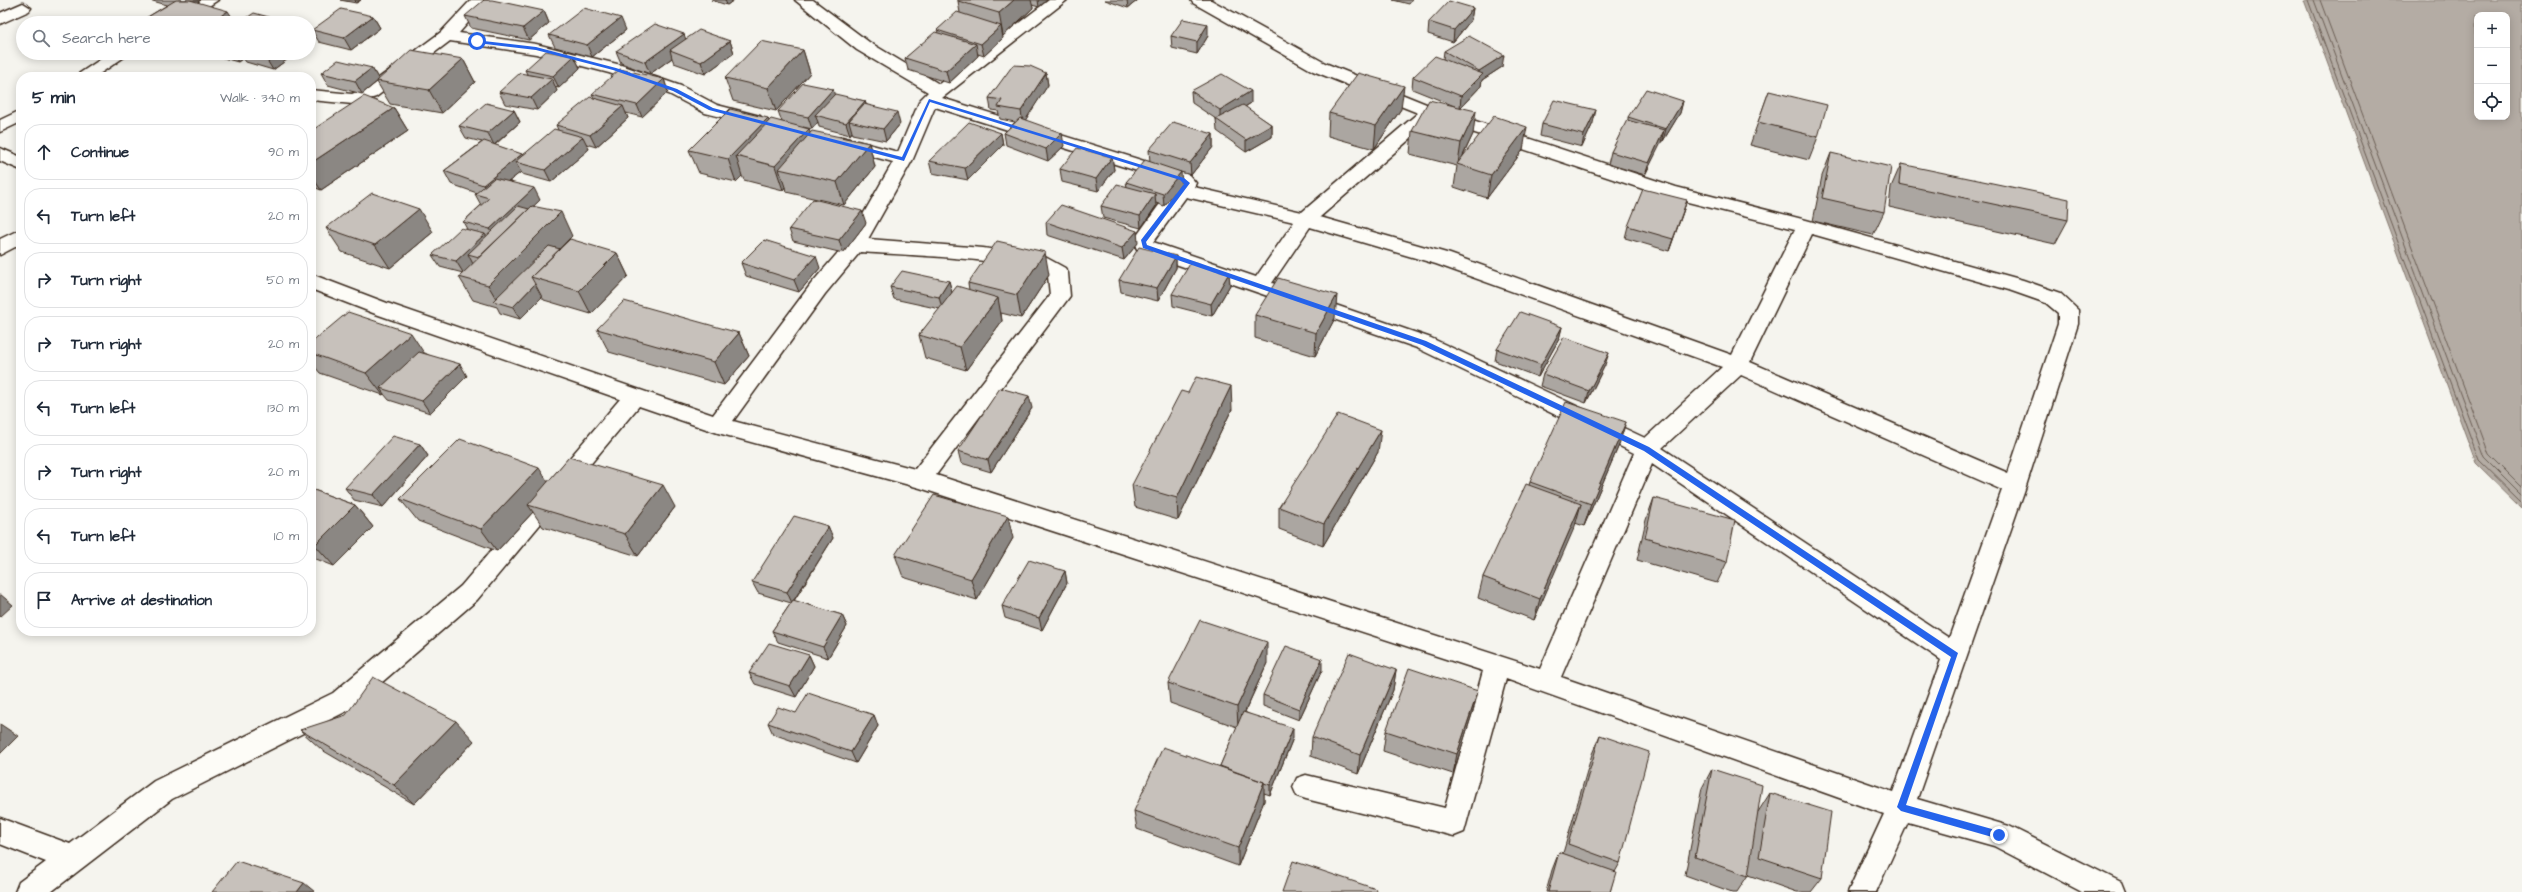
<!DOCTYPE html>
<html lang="en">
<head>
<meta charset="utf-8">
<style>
  :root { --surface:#fff; --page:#f2f2f3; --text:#1f2937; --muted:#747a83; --line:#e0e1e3 }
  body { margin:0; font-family:"Architects Daughter",sans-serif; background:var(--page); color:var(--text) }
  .controls { position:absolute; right:12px; top:12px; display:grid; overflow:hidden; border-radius:8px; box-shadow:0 2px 10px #0003 }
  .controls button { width:36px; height:36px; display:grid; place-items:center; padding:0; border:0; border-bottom:1px solid var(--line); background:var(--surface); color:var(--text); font:20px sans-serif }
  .stop { position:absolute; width:12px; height:12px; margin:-9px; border:3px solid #2563eb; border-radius:50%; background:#fff }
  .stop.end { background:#2563eb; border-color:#fff; box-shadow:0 1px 4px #0008 }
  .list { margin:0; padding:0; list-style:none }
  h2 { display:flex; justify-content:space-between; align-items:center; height:52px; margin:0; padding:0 16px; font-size:17px }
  h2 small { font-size:13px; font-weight:400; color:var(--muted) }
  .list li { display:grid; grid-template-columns:26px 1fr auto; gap:12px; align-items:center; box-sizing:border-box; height:56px; margin:0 8px 8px; padding:0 8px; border:1px solid var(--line); border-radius:16px }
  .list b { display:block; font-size:15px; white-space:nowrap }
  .list em { font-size:13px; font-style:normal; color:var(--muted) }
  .icon { flex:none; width:22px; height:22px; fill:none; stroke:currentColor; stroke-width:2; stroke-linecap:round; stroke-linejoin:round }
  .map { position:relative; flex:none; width:2522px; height:892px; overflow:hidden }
  .search { position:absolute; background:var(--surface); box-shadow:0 2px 10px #0003; left:16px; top:16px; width:300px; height:44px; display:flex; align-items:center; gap:10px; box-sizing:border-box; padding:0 14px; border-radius:22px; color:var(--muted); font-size:15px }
  .panel { position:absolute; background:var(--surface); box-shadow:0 2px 10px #0003; left:16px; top:72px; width:300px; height:564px; border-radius:16px }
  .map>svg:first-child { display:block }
</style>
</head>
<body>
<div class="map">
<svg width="2522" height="892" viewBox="0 0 2522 892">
  <rect width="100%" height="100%" fill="#f5f4ee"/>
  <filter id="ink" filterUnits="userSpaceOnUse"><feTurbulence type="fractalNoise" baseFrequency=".025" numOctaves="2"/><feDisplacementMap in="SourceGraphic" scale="8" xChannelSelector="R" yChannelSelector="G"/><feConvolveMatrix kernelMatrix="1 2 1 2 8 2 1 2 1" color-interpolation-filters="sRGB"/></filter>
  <g filter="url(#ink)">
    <path fill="#b4aca4" stroke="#84786e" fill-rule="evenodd" d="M2304 0H2522V508L2476 463ZM2477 15H2507V117H2477Z"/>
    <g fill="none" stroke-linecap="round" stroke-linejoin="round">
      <path stroke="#6b5e54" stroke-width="1" d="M2308 0 2479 460 2522 502
        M2314 0 2484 457 2522 495
        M2320 0 2489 454 2522 487"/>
      <defs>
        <path id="minor" d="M199 0H218L183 23H164Z
          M471 0H488L459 33 536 44 621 65 681 86 717 105 760 116 763 120 760 124 754 125 705 113 669 94 609 73 536 54 450 41 376 97 353 104 311 100V90L352 94 364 89 441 32Z
          M795 0H813L869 42 939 84 1049 0H1067L942 98 1189 175 1196 183 1194 187 1302 212 1418 113 1313 71 1193 3 1191 0H1211L1325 63 1436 108 1676 187 1806 220 2023 280 2060 293 2078 310V324L2026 486 1917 799 2009 826 2121 882 2125 892H2082L1994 846 1908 822 1876 892H1848L1884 814 1506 679 1464 832 1454 836 1306 799 1297 796 1293 787 1297 778 1306 775 1445 808 1483 671 920 488 718 433 639 406 477 600 351 709 172 799 51 892H15L19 882 46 862 0 844V818L70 844 154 781 333 693 461 586 620 399 373 313 311 289V274L387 303 713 415 811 284 848 241 893 162 836 147 833 143 836 139 842 137 898 152 920 100 928 92 857 50ZM935 107 1175 183 1133 241 1138 251 1417 348 1634 453 1540 669 936 475 1070 296 1068 273 1065 268 1045 257 983 248 868 239 913 159ZM1433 119 1664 196 1795 229 1732 355 1450 254 1320 217ZM1186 197 1294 222 1256 277 1153 242ZM1310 227 1436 264 1722 367 1645 438 1431 338 1272 283ZM1812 234 2009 290 2046 303 2058 313V324L2008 473 1750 362ZM860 252C898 255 1023 258 1048 276L1050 295 915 469 733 421 825 294ZM1741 375 2002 490 1949 638 1662 448ZM1652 464 1941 660 1893 792 1561 677Z
          M23 3 31 8 29 11 0 24V13Z
          M110 53H130L95 77H74Z
          M21 110V122L0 132V120Z
          M0 148 21 157V170L0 161Z
          M21 229V244L0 255V239Z"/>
      </defs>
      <use href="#minor" stroke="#3b2a1e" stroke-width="3"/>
      <use href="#minor" fill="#fdfcf7" fill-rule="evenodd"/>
    </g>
    <path fill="#aba6a1" stroke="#3b2a1e" d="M149 0H201L197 2 236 23H149L146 18 167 5Z
      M340 0H361L356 3Z
      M711 0H734L727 5Z
      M958 0H1047L1039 7 1032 5 1033 8 1003 36H1002L1003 38 984 56 978 54V56L949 83 908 70 905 58 938 32 937 30 960 13 958 1Z
      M1105 0H1138L1128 8Z
      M1393 0H1412L1409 4Z
      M1473 8 1471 20 1453 42 1428 34 1429 22Z
      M544 11 549 23 529 40 471 28 465 16Z
      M373 16 380 28 351 50 319 42 312 30Z
      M626 30 592 57 555 47 549 35Z
      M1171 36H1208L1197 54 1172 48Z
      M686 39 730 41 734 53 705 74 674 63 672 58 650 74 621 63 616 51Z
      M803 50 810 73 776 111 733 101 725 78Z
      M1444 51 1502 67 1482 80 1481 86 1460 108 1473 134 1462 158 1523 150 1487 198 1454 187 1457 166 1410 154 1412 131 1457 107 1412 89 1413 77 1443 59Z
      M201 53H214L209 56Z
      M214 53H296L273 70 246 62 243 58 238 62 216 56Z
      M574 56 580 68 559 88 555 87 557 91 537 110 505 104 499 92 527 74 525 70Z
      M463 59 475 82 442 113 390 104 377 82 362 94 328 85 321 73 372 68 379 80Z
      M1046 73 1048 85 1025 120 1064 146 1048 161 1006 145 1004 133 1015 122 1000 119 998 111 991 110 989 98Z
      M664 79 668 92 642 117 626 113 628 118 596 147 586 144 589 149 551 182 522 174 521 172 509 181 540 200 533 206 572 236 559 249 617 253 628 276 591 314 544 300 542 297 520 319 500 313 497 307 473 300 459 277 463 273 440 267 432 255 467 229 463 222 481 205 475 194 477 193 451 184 444 171 482 142 466 138 459 126 514 110 520 122 495 145 523 155 558 130 556 125 594 98 592 94Z
      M833 89 834 95 865 101 866 104 900 124 886 141 852 134V132L850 135 819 127 818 122 812 129 803 127 810 133 869 143 875 167 844 205 786 192 785 187 783 190 744 180 742 176 736 182 699 173 689 150 769 121 782 122 778 111Z
      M1191 91 1251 103 1245 107 1272 125V137L1246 152 1217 131 1216 119 1192 103Z
      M1769 91 1818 137 1809 160 1750 145Z
      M1683 101 1680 113 1663 141H1661L1645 175 1608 164 1611 152 1628 120V117Z
      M394 108 408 131 321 190 311 186V131Z
      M1401 109 1374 149 1328 136 1329 113Z
      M1593 123 1582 147 1540 136 1542 124Z
      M1001 133 1003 145 968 180 932 173 929 161Z
      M1213 134V147L1191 175 1177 171 1182 184 1164 206 1156 203V206L1141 228 1103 218 1101 206 1127 187 1126 182 1150 162 1149 150Z
      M1831 153 1884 212 1873 235 1813 221 1822 176Z
      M1112 157 1114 170 1098 191 1062 182 1060 169Z
      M1901 164 2068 220 2055 244 1889 207 1891 187Z
      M1687 200 1683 212 1669 251 1625 238 1628 226Z
      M1046 222 1138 243 1124 260 1047 235Z
      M866 223 843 253 793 241 789 229Z
      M326 228 433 232 390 268 342 252Z
      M1176 256V268L1158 301 1121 292 1119 280Z
      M741 263 820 268 799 292 746 276Z
      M1229 273 1230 285 1212 316 1173 306 1172 294Z
      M1049 275 1021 318 1001 313 1002 321 966 370 925 358 919 335 940 309 894 299 890 287 949 281 952 293 969 290 968 283Z
      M1255 315 1335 318 1315 356 1255 338Z
      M1562 327 1559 339 1538 377 1495 361 1497 349Z
      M597 329 739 333 749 356 724 385 609 352Z
      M311 343 425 353 467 376 430 413 389 400 384 394 383 395 320 373 311 362Z
      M1605 365 1586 403 1540 386 1543 374Z
      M1032 408 991 472 961 463 958 451Z
      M1232 409 1178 520 1135 507 1132 485Z
      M420 444 428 456 383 507 354 500 345 488Z
      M1619 445 1584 526 1575 523 1534 620 1478 598 1483 577 1529 485 1530 482Z
      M1378 452 1323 546 1279 529V507Z
      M548 482 675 507 638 556 543 527 533 512 497 551 418 521 400 499Z
      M311 489 355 505 373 527 334 566 311 557Z
      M1654 498 1727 562 1717 583 1637 560 1646 520Z
      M828 526 833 538 794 601 842 615 847 626 828 658 778 642 772 631 791 603 758 593 752 582Z
      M1013 538 977 600 903 577 895 555Z
      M1065 571 1067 583 1042 630 1005 618 1002 606Z
      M809 655 814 666 796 697 755 684 749 673Z
      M1267 663 1245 712 1293 738 1270 795 1264 793V801L1238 866 1137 829 1134 811 1220 766 1237 727 1170 703 1168 683Z
      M1322 670 1299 720 1263 706V695Z
      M1396 670 1393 690 1358 774 1311 756 1312 737Z
      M1478 691 1473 711 1453 774 1383 751 1386 731Z
      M796 713 874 715 878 726 856 763 773 734 768 723Z
      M300 730 474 741 414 804 322 750Z
      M1600 735 1620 863 1615 872 1610 892H1546L1552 870 1559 852 1563 853 1592 754Z
      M1712 769 1758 812 1770 793 1822 878 1811 892H1797L1748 875 1737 892H1732L1685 875 1702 788Z"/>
    <path fill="#8b8783" stroke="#3b2a1e" d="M178 0H201L185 10Z
      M355 0H361L356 3Z
      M725 0H734L727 5Z
      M1014 0H1031L1033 8 1003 36 999 13Z
      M1038 0H1047L1039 7Z
      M1127 0H1138L1128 8Z
      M1473 8 1471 20 1453 42 1454 30Z
      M228 11 236 23H210Z
      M544 11 549 23 529 40 523 28Z
      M373 16 380 28 351 50 344 38Z
      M621 18 626 30 592 57 587 45Z
      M276 19 278 23H270Z
      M1208 24V36L1197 54V42Z
      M1001 26 1003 38 984 56 981 44Z
      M684 34 688 46 670 50 672 58 650 74 645 62Z
      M309 38 312 42 309 44Z
      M730 41 734 53 705 74 701 62Z
      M976 44 978 56 949 83 946 71Z
      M803 50 810 73 776 111 768 88Z
      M208 53H214L209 56Z
      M232 53H240L243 58 238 62Z
      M271 53H296L273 70 265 57Z
      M1504 55 1502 67 1482 80 1481 86 1460 108 1461 96 1478 79 1479 71Z
      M574 56 580 68 559 88 553 76Z
      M463 59 475 82 442 113 429 90Z
      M372 68 379 80 362 94 355 81Z
      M1046 73 1048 85 1023 124 1021 111Z
      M552 79 557 91 537 110 531 98Z
      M664 79 668 92 642 117 637 105Z
      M1404 86 1401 109 1374 149 1376 126Z
      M833 89 836 101 815 115 818 122 812 129 808 117Z
      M1251 91V103L1220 122V110Z
      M865 101 868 113 849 121 852 132 850 135 846 123Z
      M1683 101 1680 113 1663 141 1666 129Z
      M623 106 628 118 596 147 590 135Z
      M394 108 408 131 321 190 311 175V163Z
      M514 110 520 122 494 145 488 133Z
      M1596 110 1593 123 1582 147 1584 135Z
      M1476 111 1473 134 1459 164H1458L1461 143Z
      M897 112 900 124 886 141 883 129Z
      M768 118 775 141 736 156 742 176 736 182 728 159Z
      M1272 125V137L1246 152V140Z
      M1527 127 1523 150 1487 198 1491 175Z
      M809 129 816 152 779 169 785 187 783 190 775 166Z
      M1664 130 1661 143 1645 175 1649 163Z
      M1001 133 1003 145 968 180 965 168Z
      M1062 133 1064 146 1048 161 1046 149Z
      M1213 134V147L1191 175 1190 163Z
      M583 137 589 149 551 182 545 170Z
      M869 143 875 167 844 205 837 182Z
      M522 154 528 165 515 162 521 172 489 197 483 185Z
      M1112 157 1114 170 1098 191 1096 179Z
      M1181 172 1182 184 1164 206 1163 194Z
      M534 188 540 200 497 241 490 229Z
      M1155 194 1156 206 1141 228 1140 216Z
      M1687 200 1683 212 1669 251 1673 239Z
      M419 209 433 232 390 268 375 245Z
      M862 211 866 223 843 253 839 240Z
      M561 212 572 236 505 304 498 302 488 285Z
      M1137 231 1138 243 1124 260 1122 248Z
      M485 234 492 246 468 254 473 264 464 274 456 261Z
      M1045 252 1049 275 1021 318 1017 295Z
      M617 253 628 276 591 314 579 291Z
      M816 256 820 268 799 292 794 280Z
      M1176 256V268L1158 301 1157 288Z
      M1229 273 1230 285 1212 316 1211 304Z
      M949 281 952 293 942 309 939 297Z
      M535 284 542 297 520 319 513 307Z
      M1337 295 1335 318 1315 356 1316 333Z
      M998 298 1002 321 966 370 960 347Z
      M1562 327 1559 339 1538 377 1541 365Z
      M411 333 426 356 380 388 384 394 383 395 366 373Z
      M739 333 749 356 724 385 714 362Z
      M1609 353 1605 365 1586 403 1589 391Z
      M460 364 467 376 430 413 422 401Z
      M1231 386 1232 409 1178 520 1177 498Z
      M1029 396 1032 408 991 472 988 460Z
      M1626 422 1619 445 1584 526 1591 504Z
      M1381 430 1378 452 1323 546 1324 524Z
      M420 444 428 456 383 507 373 495Z
      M539 468 553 490 528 505 533 512 497 551 481 529Z
      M663 485 675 507 638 556 625 534Z
      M1581 504 1575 526 1534 620 1540 599Z
      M355 505 373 527 334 566 315 545Z
      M1008 516 1013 538 977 600 971 579Z
      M828 526 833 538 792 603 787 592Z
      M1065 571 1067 583 1042 630 1039 618Z
      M0 594 13 605 0 617Z
      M842 615 847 626 828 658 823 647Z
      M1267 642V663L1238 727 1237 707Z
      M809 655 814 666 796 697 790 686Z
      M1322 659V670L1299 720V709Z
      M1396 670 1393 690 1358 774 1360 755Z
      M1478 691 1473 711 1453 774 1457 754Z
      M874 715 878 726 856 763 851 752Z
      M456 721 474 741 414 804 394 785Z
      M0 724 18 736 0 754Z
      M1293 728V738L1270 795V785Z
      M1264 782V801L1238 866V848Z
      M304 883 315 892H297Z"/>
    <path fill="#c7c1bb" stroke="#3b2a1e" d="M176 0H190L228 11 210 23H162L146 18Z
      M484 0H492L544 11 523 28 465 16Z
      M958 0H1014L999 13 958 1Z
      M1449 1 1473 8 1454 30 1429 22Z
      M584 8 621 18 587 45 549 35Z
      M341 9 373 16 344 38 312 30Z
      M957 12 1001 26 981 44 937 30Z
      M254 13 276 19 270 23H239Z
      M1183 19 1208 24 1197 42 1171 36Z
      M655 24 684 34 645 62 616 51Z
      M699 30 730 41 701 62 670 50Z
      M935 32 976 44 946 71 905 58Z
      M1469 36 1504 55 1479 71 1444 51Z
      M761 41 803 50 768 88 725 78Z
      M411 50 463 59 429 90 377 81Z
      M546 51 574 56 553 76 525 70Z
      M248 53H271L265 57Z
      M1435 56 1483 74 1461 96 1413 77Z
      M338 60 372 68 355 81 321 73Z
      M1013 65 1030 66 1046 73 1021 111 998 107 1002 100 989 98Z
      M620 69 664 79 637 105 592 94Z
      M520 73 552 79 531 98 499 92Z
      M1358 73 1404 86 1376 126 1329 113Z
      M1222 74 1251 91 1220 110 1191 91Z
      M803 83 833 89 808 117 778 111Z
      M1646 89 1683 101 1666 129 1628 117Z
      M1769 91 1827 105 1818 137 1758 122Z
      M835 94 865 101 846 123 815 115Z
      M364 96 394 108 311 163V131Z
      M590 97 623 106 590 135 556 125Z
      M1429 100 1476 111 1461 143 1412 131Z
      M1554 100 1596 110 1584 135 1542 124Z
      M486 103 514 110 488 133 459 126Z
      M864 104 897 112 883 129 849 121Z
      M1243 105 1272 125 1246 140 1216 119Z
      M730 109 768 118 728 159 689 150Z
      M1494 116 1527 127 1491 175 1457 164Z
      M1020 118 1062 133 1046 149 1004 133Z
      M771 119 809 129 775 166 736 156Z
      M1627 120 1664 130 1649 163 1611 152Z
      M969 122 1001 133 965 168 929 161Z
      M1173 122 1213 134 1190 163 1149 150Z
      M554 129 583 137 545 170 515 162Z
      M812 131 869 143 837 182 779 169Z
      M484 141 522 154 483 185 444 171Z
      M1077 148 1112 157 1096 179 1060 169Z
      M1831 153 1891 167 1884 212 1822 198Z
      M1145 160 1181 172 1163 194 1126 182Z
      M1901 164 2069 199 2068 220 1899 184Z
      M494 178 534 188 490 229 463 222 489 198 475 194Z
      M1117 184 1155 194 1140 216 1101 206Z
      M1643 189 1687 200 1673 239 1628 226Z
      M372 193 419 209 375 245 326 228Z
      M813 199 862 211 839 240 789 229Z
      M1061 205 1137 231 1122 248 1046 222Z
      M518 206 529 209 479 257 468 254Z
      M532 206 561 212 488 285 459 277Z
      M461 228 485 234 456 261 432 255Z
      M570 239 617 253 579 291 531 277Z
      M764 240 816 256 794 280 741 263Z
      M997 241 1045 252 1017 295 968 283Z
      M549 246 560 249 531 277 535 284 513 307 493 301Z
      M1139 247 1176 256 1157 288 1119 280Z
      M1191 262 1229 273 1211 304 1172 294Z
      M902 271 949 281 939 297 890 287Z
      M1278 278 1337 295 1316 333 1255 315Z
      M957 286 998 298 960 347 919 335Z
      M624 301 739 333 714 362 597 329Z
      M348 312 411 333 366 373 311 353V343Z
      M1520 312 1562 327 1541 365 1497 349Z
      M1564 337 1609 353 1589 391 1543 374Z
      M419 352 460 364 422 401 380 388Z
      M1196 377 1231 386 1177 498 1132 485 1181 391 1188 393Z
      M1000 388 1029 396 988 460 958 451Z
      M1566 402 1626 422 1591 504 1530 482Z
      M1338 414 1381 430 1324 524 1279 507Z
      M393 436 420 444 373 495 345 488Z
      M460 439 539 468 481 529 400 499Z
      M569 457 663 485 625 534 528 505Z
      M1526 484 1581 504 1540 599 1483 577Z
      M21 487V492L17 490Z
      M311 489 355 505 315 545 311 543Z
      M934 495 1008 516 971 579 895 555Z
      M1654 498 1735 520 1727 562 1645 538Z
      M794 516 828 526 787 592 752 582Z
      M1029 560 1065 571 1039 618 1002 606Z
      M793 600 842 615 823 647 772 631Z
      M1200 620 1267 642 1237 707 1168 683Z
      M769 643 809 655 790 686 749 673Z
      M1286 646 1322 659 1299 709 1263 695Z
      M1349 653 1396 670 1360 755 1312 737Z
      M1409 668 1478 691 1457 754 1386 731Z
      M373 677 456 721 394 785 300 730 346 715Z
      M808 693 874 715 851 752 768 723 778 707 796 713Z
      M1243 712 1293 728 1270 785 1264 783V782L1220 766Z
      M1600 735 1649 752 1620 863 1568 844Z
      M1163 747 1264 782 1238 848 1134 811Z
      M1712 769 1762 785 1748 876 1695 857Z
      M1770 793 1831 812 1822 878 1759 857Z
      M1559 852 1616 872 1610 892H1548Z
      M237 861 304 883 297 892H212Z
      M1293 861 1376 889 1375 892H1282Z"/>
  </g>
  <path fill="#2563eb" d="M475 40 536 47 616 68 677 89 713 108 902 157 929 99 1184 178 1190 183 1146 242 1147 245 1426 341 1649 447 1958 653 1906 805 1999 831 2003 835 2002 837 1999 839 1901 811 1897 807 1951 657 1644 451 1422 345 1143 248 1141 240 1184 184 1180 180 930 102 904 161 709 110 673 91 613 70 536 50 477 43Z"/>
</svg>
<div class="controls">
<button>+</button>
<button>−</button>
<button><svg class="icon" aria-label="locate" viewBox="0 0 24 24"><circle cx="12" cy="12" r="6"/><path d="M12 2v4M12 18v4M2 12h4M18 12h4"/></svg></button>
</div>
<div class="stop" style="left:477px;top:41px"></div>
<div class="stop end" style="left:1999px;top:835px"></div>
<div class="search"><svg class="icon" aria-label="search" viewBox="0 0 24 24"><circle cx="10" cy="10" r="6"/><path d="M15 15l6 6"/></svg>Search here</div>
<section class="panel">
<h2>5 min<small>Walk · 340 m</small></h2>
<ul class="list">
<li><svg class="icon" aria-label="ahead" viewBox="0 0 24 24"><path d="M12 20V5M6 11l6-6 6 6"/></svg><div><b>Continue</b></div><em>90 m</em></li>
<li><svg class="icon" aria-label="left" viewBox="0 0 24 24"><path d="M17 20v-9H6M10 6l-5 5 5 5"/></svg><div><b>Turn left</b></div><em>20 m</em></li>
<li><svg class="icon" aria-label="right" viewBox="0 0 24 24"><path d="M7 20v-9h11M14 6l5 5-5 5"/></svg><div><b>Turn right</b></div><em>50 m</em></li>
<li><svg class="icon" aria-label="right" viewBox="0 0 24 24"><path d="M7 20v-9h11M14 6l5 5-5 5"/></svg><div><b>Turn right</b></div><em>20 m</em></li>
<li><svg class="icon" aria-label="left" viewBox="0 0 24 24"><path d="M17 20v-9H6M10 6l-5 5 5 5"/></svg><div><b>Turn left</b></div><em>130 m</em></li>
<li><svg class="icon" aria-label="right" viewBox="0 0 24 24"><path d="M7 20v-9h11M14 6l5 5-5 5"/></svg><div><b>Turn right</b></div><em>20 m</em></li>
<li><svg class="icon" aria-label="left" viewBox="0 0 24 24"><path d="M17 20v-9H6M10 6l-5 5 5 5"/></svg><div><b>Turn left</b></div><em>10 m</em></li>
<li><svg class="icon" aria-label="arrive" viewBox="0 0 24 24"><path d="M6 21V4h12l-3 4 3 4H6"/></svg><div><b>Arrive at destination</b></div></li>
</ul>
</section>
</div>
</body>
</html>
